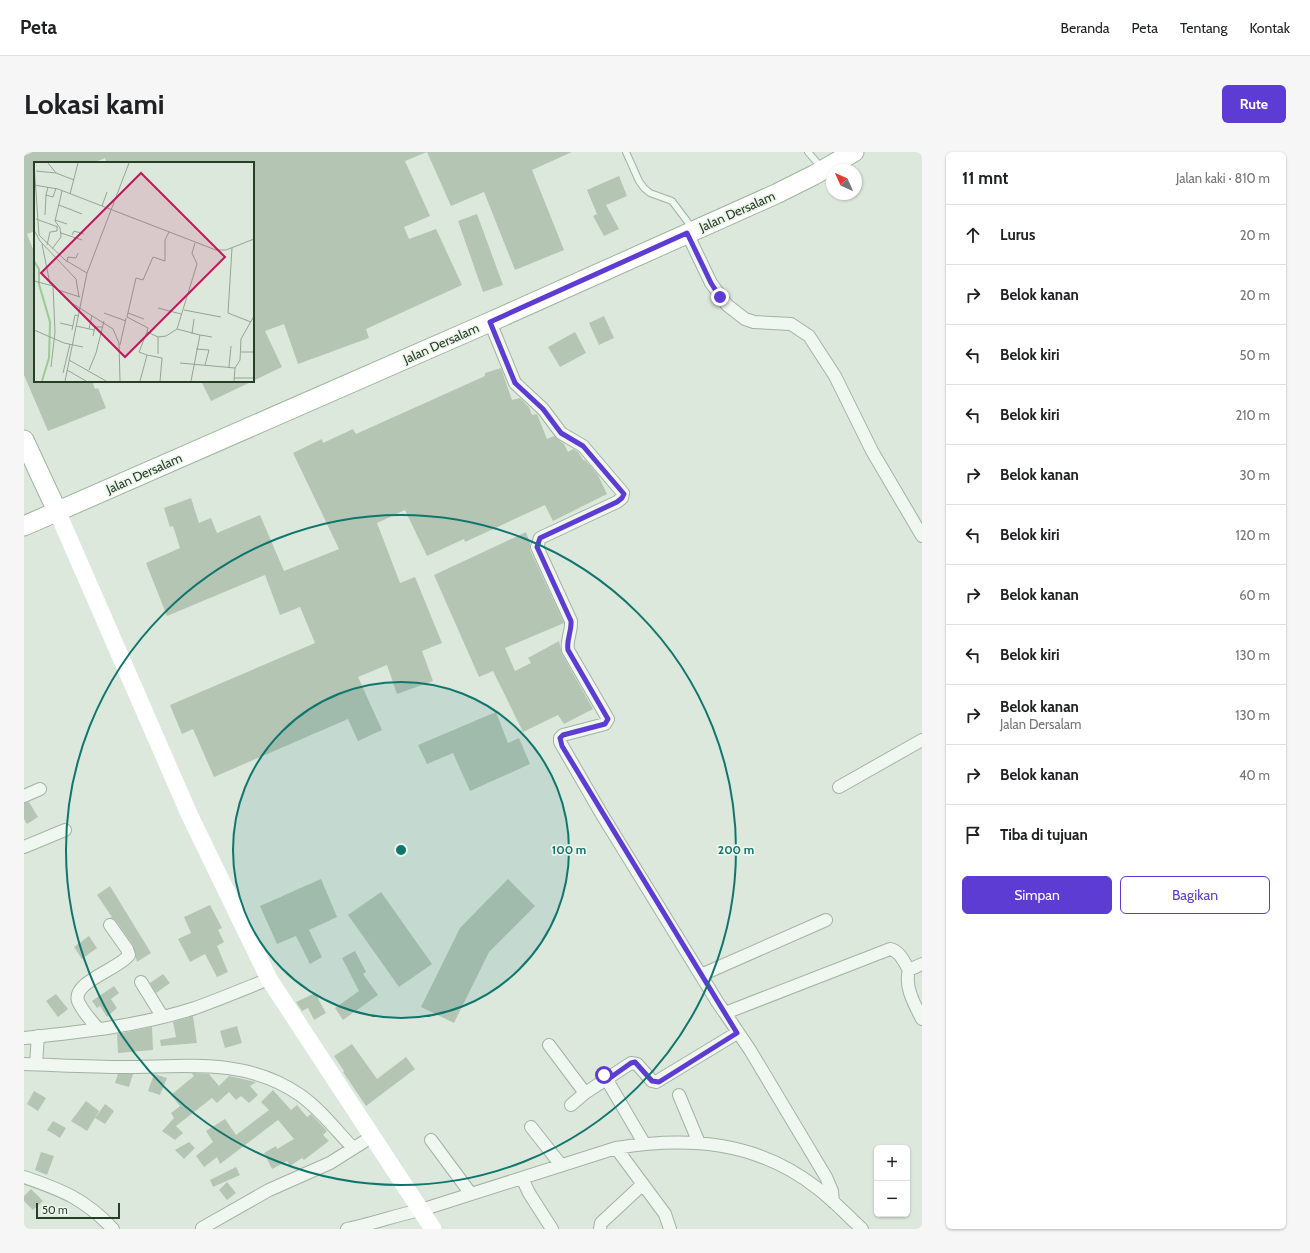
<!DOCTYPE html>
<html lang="id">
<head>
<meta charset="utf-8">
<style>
  :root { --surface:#fff; --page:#f6f6f6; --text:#202124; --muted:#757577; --line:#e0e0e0; --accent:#5c3cd3 }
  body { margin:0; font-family:Cabin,sans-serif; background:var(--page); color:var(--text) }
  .controls { position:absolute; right:12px; bottom:12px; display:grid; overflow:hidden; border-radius:6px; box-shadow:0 1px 3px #0004 }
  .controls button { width:36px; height:36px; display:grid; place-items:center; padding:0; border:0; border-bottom:1px solid var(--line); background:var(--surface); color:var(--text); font:20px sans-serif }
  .compass { position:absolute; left:802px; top:12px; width:36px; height:36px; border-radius:50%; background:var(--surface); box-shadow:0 1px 3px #0004; rotate:315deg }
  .scale { position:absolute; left:12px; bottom:10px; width:84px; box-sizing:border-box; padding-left:4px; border:2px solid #263f26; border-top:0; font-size:11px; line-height:14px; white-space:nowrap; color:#263f26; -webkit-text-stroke:3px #edf5ec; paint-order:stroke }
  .stop { position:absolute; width:12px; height:12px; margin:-9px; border:3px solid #5c3cd3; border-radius:50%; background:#fff }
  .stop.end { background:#5c3cd3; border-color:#fff; box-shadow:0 1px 4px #0008 }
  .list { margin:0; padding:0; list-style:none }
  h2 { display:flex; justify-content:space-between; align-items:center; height:52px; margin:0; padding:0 16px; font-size:17px }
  h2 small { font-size:13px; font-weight:400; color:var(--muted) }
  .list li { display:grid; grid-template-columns:26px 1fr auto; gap:12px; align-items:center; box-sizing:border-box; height:60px; padding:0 16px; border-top:1px solid var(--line) }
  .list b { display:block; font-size:15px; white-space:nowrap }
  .list p { margin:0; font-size:13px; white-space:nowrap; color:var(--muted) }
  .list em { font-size:13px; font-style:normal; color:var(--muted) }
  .actions { display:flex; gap:8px; padding:12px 16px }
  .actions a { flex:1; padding:9px 0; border:1px solid var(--accent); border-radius:6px; text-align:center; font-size:14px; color:var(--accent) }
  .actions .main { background:var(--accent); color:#fff }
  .icon { flex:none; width:22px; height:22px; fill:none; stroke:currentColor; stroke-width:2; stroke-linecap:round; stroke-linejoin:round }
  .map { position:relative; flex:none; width:898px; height:1077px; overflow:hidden; border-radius:6px }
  header { display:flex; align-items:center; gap:24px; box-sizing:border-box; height:56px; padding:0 20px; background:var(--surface); border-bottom:1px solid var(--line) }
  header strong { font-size:19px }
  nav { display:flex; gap:22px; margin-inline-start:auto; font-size:14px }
  .intro { display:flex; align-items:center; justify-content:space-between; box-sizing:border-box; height:96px; padding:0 24px }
  h1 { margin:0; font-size:28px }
  .button { padding:10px 18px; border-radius:6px; background:var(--accent); color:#fff; font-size:14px; font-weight:700 }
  main { display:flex; gap:24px; padding:0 24px }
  aside { flex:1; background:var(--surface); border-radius:6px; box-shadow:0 1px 3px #0004 }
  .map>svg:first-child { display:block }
</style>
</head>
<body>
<header>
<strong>Peta</strong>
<nav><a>Beranda</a><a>Peta</a><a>Tentang</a><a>Kontak</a></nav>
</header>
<div class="intro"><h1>Lokasi kami</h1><a class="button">Rute</a></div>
<main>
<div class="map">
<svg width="898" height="1077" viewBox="0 0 898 1077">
  <rect width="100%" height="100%" fill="#dde8dd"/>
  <path fill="#b4c5b4" d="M9 0H548L508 18 540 98 491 118 460 40 427 54 403 0 381 9 406 64 380 75 385 87 412 77 438 133 342 177 345 186 274 212 260 172 241 179 258 215 229 229V11H83L81 6 69 11H11V79L3 82 11 102V229H68L71 237 74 236 82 256 24 279 0 223V4Z
    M595 24 603 44 582 53 595 77 580 84 569 64 573 62 563 38Z
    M453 62 479 133 459 140 434 69Z
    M580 164 590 186 575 193 565 171Z
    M551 180 562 201 536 215 524 195Z
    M477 216 488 248 496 246 505 255 508 263 513 262 523 287 530 284 540 292 544 300 549 297 554 300 560 309 561 308 574 323 583 342 529 369 521 353 441 390 440 387 403 404 381 358 353 371 376 431 391 425 418 491 398 499 409 529 373 542 363 513 334 525 358 578 334 589 324 567 190 625 169 577 158 582 146 553 291 491 276 455 256 463 241 423 143 464 122 411 156 396 149 374 146 375 140 356 167 346 175 371 187 366 193 381 236 363 260 419 315 397 269 301 298 287 299 291 329 277 332 282 461 224V221Z
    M177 229H229L187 249Z
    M502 380 506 391V398L540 471 481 496 491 519 507 511 504 506 535 489 538 502 569 557 540 572 534 563 499 580 469 519 455 525 410 423Z
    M472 560 484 591 495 586 506 612 446 639 429 601 403 612 394 593Z
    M5 650 14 665 3 672 0 667V651Z
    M297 727 313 765 285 778 298 805 286 812 272 784 253 792 236 754Z
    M484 727 511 754 465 800 430 871 397 855 436 776Z
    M86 734 127 801 113 810 109 793 92 769 86 766 88 765 73 743Z
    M357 740 408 812 375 835 324 763Z
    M186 753 198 776 194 778 200 790 193 794 204 820 193 825 181 802 166 810 154 787 167 781 160 765Z
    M65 784 73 796 58 807 50 795Z
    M331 799 342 820 339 822 354 843 319 868 311 856 335 839 318 806Z
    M139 822 146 831 132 841 126 831Z
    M90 834 95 841 87 847 93 856 83 865 76 854 73 856 68 849Z
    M291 841 302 861 290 868 284 856 278 859 272 850Z
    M32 842 44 857 34 865 22 849Z
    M169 864 173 891 137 894 136 888 152 885 149 870Z
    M213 874 218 891 201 896 196 879Z
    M128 875 129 898 94 901 93 882Z
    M328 892 353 927 382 905 391 917 342 954 319 920 320 919 310 904Z
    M169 921 185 922 195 934 205 924 232 930 226 934 234 943 225 951 217 944 212 948 205 940 193 951 188 946 152 974 159 981 151 988 138 979 150 966 147 961 156 954 147 943 170 924 168 922Z
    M94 922H109L105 935 91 931Z
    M130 922 143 926 136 943 124 939Z
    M249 938 267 958 273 953 283 965 287 962 303 979 299 983 305 989 280 1008 278 1006 266 1014 263 1009 248 1017 240 1001 252 994 253 997 270 987 254 968 196 1012 193 1005 180 1015 172 1004 189 990 182 979 201 967 212 983 245 958 237 950Z
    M10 939 22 946 14 959 3 952Z
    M62 949 75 959 63 979 47 969Z
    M81 952 90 959 81 972 71 966Z
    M29 969 42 976 36 986 23 978Z
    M165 990 171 996 160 1007 151 998Z
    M17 1000 30 1004 23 1023 11 1018Z
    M212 1015 216 1023 189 1035 186 1028Z
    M203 1030 212 1041 203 1048 195 1038Z
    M7 1037 19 1049 9 1058 0 1049V1044Z"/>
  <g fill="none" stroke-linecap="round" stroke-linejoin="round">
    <defs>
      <path id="lane" d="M602 0 615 29 620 36 626 41 648 49 669 77
        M784 0 797 15"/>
      <path id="street" d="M663 81 687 131 703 153 721 167 730 170 767 172 785 184 811 224 848 299 898 384
        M466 170 491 231 519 257 537 281 559 294 599 341 598 346 593 350 516 386 513 395 547 469C548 479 542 488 544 498L584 567 581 572 539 583 536 586V590L577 661 694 851 701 861 866 797C876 799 880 810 885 818
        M815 635 898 588
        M0 644 16 637
        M0 695 41 678
        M898 812 885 818C880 835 891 853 898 867
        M677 823 802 768
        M117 830 138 864
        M701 861 726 898 802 1025 808 1039 809 1050
        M74 877C67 868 58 859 54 849 48 830 95 817 105 803L103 797 86 773
        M0 886C57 880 116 874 171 856 196 847 220 837 245 827
        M525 893 561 941
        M0 912C33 913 67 915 100 915 161 915 222 905 276 943 296 957 312 978 329 996
        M12 912 14 884
        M580 923 620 991
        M655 943 675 991
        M547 953 561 941 607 911 613 912 628 929 632 930 713 881
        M507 975 537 1013
        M407 988 447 1042
        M592 996 641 1062 646 1077
        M0 1025C38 1038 61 1047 89 1077
        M498 1026 505 1041 528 1077
        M178 1076 245 1038 306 1011 349 984
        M323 1077C348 1072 372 1063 397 1058L592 996C664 984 733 989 793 1036 809 1048 823 1063 838 1077
        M576 1077 577 1071 619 1032"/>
      <path id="primary" d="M0 288 33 359
        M0 374 466 170 752 42 790 23 830 0"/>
    </defs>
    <use href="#lane" stroke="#a2b2a2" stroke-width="8"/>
    <use href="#street" stroke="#a2b2a2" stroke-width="14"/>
    <use href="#primary" stroke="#9db49c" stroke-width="21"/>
    <use href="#lane" stroke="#f0f6f0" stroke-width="6"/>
    <use href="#street" stroke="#f0f6f0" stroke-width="12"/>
    <path stroke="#fff" stroke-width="17" d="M33 359 166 664 245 827 409 1077"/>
    <use href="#primary" stroke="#fff" stroke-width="19"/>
  </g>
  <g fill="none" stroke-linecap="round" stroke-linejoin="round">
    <path stroke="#5c3cd3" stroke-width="5" d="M580 923 583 928 607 911 611 910 628 929 635 930 713 881 538 594 536 586 539 583 581 572 584 567 544 498C542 488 548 479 547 469L513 395 516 386 593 350 598 346 600 342 559 294 537 281 519 257 491 231 466 170 663 81 687 131 696 145"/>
  </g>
  <circle cx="377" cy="698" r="168" fill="#0f766e" fill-opacity=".12"/>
  <g fill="none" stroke="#0f766e" stroke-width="2">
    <circle cx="377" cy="698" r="168"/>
    <circle cx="377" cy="698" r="335"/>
  </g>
  <g text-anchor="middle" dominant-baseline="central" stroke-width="3.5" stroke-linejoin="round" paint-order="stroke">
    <g font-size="13" fill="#263f26" stroke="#edf5ec">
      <text transform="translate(713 59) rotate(-24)">Jalan Dersalam</text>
      <text transform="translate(417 191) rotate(-24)">Jalan Dersalam</text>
      <text transform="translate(120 321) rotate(-24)">Jalan Dersalam</text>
    </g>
  </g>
  <g transform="translate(10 10)">
    <rect width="220" height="220" fill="#dde8dd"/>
    <path fill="none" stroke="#9cca96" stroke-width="2" d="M0 99 5 107V122L16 160 15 196 8 219"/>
    <path fill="none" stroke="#94a494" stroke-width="1" d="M14 1 22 11 40 18M0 2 5 73 31 98 53 111M2 9 22 11M0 23 24 27 182 88H192L220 77M14 25 12 33 19 35 22 26M36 32 44 1M25 43 48 52M68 44 73 30M11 53 12 33M2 57 24 65M21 58 33 62M0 68 6 79 42 117 45 135M27 71 48 78M38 73 40 69 50 72M8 82 16 122M13 83 16 70 23 69V65M198 86 194 151 217 160M18 87 27 75 26 66 21 59 28 29M33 100 34 95 42 96 44 91M0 119 19 124 36 140 79 167 85 181 86 219M24 128 46 135M124 146 147 152M150 148 187 155M70 151 92 159M94 151 110 157M26 161 39 164M42 164 60 168M55 167 58 153M0 168 30 181 49 185M38 168 41 153 45 154M113 170 114 166 93 155 102 116 109 118 119 95 131 99V78L135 70M158 172 160 157M166 173 178 175M59 174 61 165H69M86 183 92 156M162 187 175 188 171 203M207 190H220M124 192V175M113 193 105 190 113 170 124 175 132 174 143 167M35 198 72 219M146 201 201 206M17 205 21 170 19 124M195 205 197 184M33 208 52 219M55 208 62 191 70 159M29 211 36 182M200 216H220M31 219 53 111 95 1M106 219 113 193 128 196 126 219M157 219 166 173 143 167 163 102 158 91 161 81M200 219 201 206 206 198 207 177 220 154"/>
    <path fill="#c2185b" fill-opacity="0.15" stroke="#c2185b" stroke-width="2" d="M107 11 191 95 91 195 7 111Z"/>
    <rect width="220" height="220" fill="none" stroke="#263f26" stroke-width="2"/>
  </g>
  <circle cx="377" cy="698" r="6" fill="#0f766e" stroke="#edf5ec" stroke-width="2"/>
  <g font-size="12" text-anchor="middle" font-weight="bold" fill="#0f766e" stroke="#edf5ec" stroke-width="3.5" stroke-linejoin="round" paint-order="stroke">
    <text x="545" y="702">100 m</text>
    <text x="712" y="702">200 m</text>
  </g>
</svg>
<div class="controls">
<button>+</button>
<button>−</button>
</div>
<svg class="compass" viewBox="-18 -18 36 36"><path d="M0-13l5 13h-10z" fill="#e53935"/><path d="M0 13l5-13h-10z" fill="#757577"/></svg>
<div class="scale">50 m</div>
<div class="stop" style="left:580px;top:923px"></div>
<div class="stop end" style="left:696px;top:145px"></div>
</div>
<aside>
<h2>11 mnt<small>Jalan kaki · 810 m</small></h2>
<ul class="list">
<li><svg class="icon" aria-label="ahead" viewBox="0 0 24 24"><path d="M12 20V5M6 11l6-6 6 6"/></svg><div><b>Lurus</b></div><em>20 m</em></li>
<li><svg class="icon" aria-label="right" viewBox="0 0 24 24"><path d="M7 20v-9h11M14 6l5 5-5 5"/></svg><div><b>Belok kanan</b></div><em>20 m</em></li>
<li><svg class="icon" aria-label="left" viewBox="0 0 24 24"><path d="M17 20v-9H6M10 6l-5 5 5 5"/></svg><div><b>Belok kiri</b></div><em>50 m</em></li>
<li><svg class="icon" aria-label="left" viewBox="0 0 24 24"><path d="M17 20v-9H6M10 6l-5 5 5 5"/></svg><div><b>Belok kiri</b></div><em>210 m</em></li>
<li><svg class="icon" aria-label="right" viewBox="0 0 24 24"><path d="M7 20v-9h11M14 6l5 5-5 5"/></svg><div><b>Belok kanan</b></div><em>30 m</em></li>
<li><svg class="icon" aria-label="left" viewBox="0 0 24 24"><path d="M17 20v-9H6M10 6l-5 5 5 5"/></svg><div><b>Belok kiri</b></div><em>120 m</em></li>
<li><svg class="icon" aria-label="right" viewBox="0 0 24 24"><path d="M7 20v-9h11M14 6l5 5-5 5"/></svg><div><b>Belok kanan</b></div><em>60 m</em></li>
<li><svg class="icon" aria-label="left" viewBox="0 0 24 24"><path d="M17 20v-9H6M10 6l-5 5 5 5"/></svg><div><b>Belok kiri</b></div><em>130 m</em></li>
<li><svg class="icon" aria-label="right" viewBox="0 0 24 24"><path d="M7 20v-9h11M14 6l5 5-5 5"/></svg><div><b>Belok kanan</b><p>Jalan Dersalam</p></div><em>130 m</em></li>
<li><svg class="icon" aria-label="right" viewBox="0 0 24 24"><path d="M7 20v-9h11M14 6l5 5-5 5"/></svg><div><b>Belok kanan</b></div><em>40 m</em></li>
<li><svg class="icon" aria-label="arrive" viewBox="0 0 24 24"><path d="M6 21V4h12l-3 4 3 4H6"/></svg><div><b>Tiba di tujuan</b></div></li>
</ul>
<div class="actions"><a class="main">Simpan</a><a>Bagikan</a></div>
</aside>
</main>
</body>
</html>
